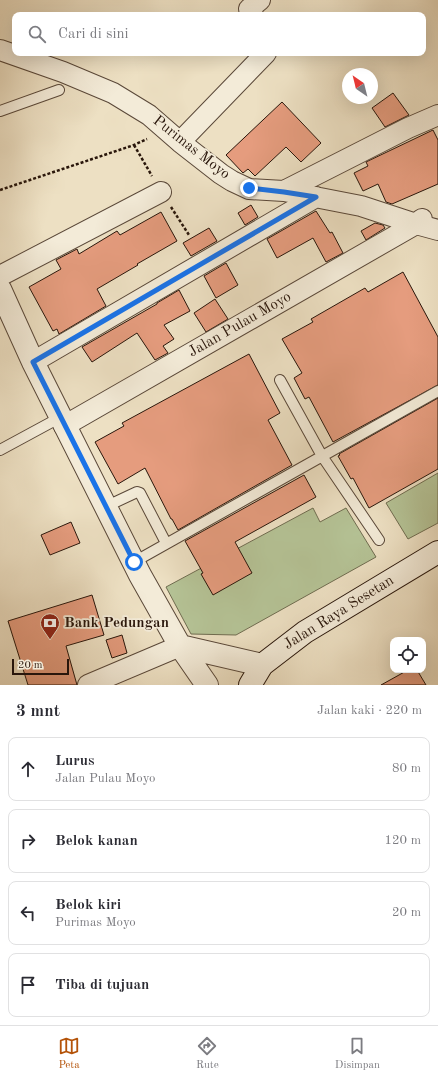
<!DOCTYPE html>
<html lang="id">
<head>
<meta charset="utf-8">
<style>
  :root { --surface:#fff; --page:#f2f2f3; --text:#2b2b33; --muted:#7c7c81; --line:#e1e1e2; --accent:#b45309 }
  body { margin:0; font-family:"Old Standard TT",serif; background:var(--page); color:var(--text) }
  .controls { position:absolute; right:12px; bottom:12px; display:grid; overflow:hidden; border-radius:8px; box-shadow:0 4px 16px #0002 }
  .controls button { width:36px; height:36px; display:grid; place-items:center; padding:0; border:0; border-bottom:1px solid var(--line); background:var(--surface); color:var(--text); font:20px sans-serif }
  .compass { position:absolute; left:342px; top:68px; width:36px; height:36px; border-radius:50%; background:var(--surface); box-shadow:0 4px 16px #0002; rotate:325deg }
  .scale { position:absolute; left:12px; bottom:10px; width:57px; box-sizing:border-box; padding-left:4px; border:2px solid #29160b; border-top:0; font-size:11px; line-height:14px; white-space:nowrap; color:#29160b; -webkit-text-stroke:3px #f3ebd8; paint-order:stroke }
  .stop { position:absolute; width:12px; height:12px; margin:-9px; border:3px solid #1a73e8; border-radius:50%; background:#fff }
  .stop.end { background:#1a73e8; border-color:#fff; box-shadow:0 1px 4px #0008 }
  .list { margin:0; padding:0; list-style:none }
  h2 { display:flex; justify-content:space-between; align-items:center; height:52px; margin:0; padding:0 16px; font-size:17px }
  h2 small { font-size:13px; font-weight:400; color:var(--muted) }
  .list li { display:grid; grid-template-columns:26px 1fr auto; gap:12px; align-items:center; box-sizing:border-box; height:64px; margin:0 8px 8px; padding:0 8px; border:1px solid var(--line); border-radius:8px }
  .list b { display:block; font-size:15px; white-space:nowrap }
  .list p { margin:0; font-size:13px; white-space:nowrap; color:var(--muted) }
  .list em { font-size:13px; font-style:normal; color:var(--muted) }
  .icon { flex:none; width:22px; height:22px; fill:none; stroke:currentColor; stroke-width:2; stroke-linecap:round; stroke-linejoin:round }
  .map { position:relative; flex:none; width:438px; height:685px; overflow:hidden }
  .search { position:absolute; background:var(--surface); box-shadow:0 4px 16px #0002; left:12px; right:12px; top:12px; height:44px; display:flex; align-items:center; gap:10px; box-sizing:border-box; padding:0 14px; border-radius:8px; color:var(--muted); font-size:15px }
  .sheet { height:340px; background:var(--surface) }
  nav { display:flex; justify-content:space-around; align-items:center; box-sizing:border-box; height:56px; border-top:1px solid var(--line); background:var(--surface); font-size:11px; color:var(--muted) }
  nav a { display:grid; justify-items:center; gap:2px }
  nav .on { color:var(--accent) }
  .map>svg:first-child { display:block }
</style>
</head>
<body>
<div class="map">
<svg width="438" height="685" viewBox="0 0 438 685">
  <rect width="100%" height="100%" fill="#ede0c3"/>
  <filter id="stains"><feTurbulence type="fractalNoise" baseFrequency=".005" numOctaves="4"/><feColorMatrix values="0 0 0 0 .2 0 0 0 0 .09 0 0 0 0 .02 0 0 0 .5 -.17"/></filter>
  <radialGradient id="worn" r=".72"><stop offset=".6" stop-color="#630" stop-opacity="0"/><stop offset="1" stop-color="#630" stop-opacity=".3"/></radialGradient>
  <path fill="#b5c396" stroke="#6f6c50" d="M438 473V523L408 539 386 503Z
    M313 508 320 522 346 508 376 557 236 635 191 634 166 587Z"/>
  <path fill="#e59c7e" stroke="#29160b" d="M393 93 409 115 385 127 372 108Z
    M282 102 321 143 301 162 286 147 255 176 248 169 243 173 226 155Z
    M433 130 438 140V184L392 204 386 202 378 184 363 191 354 173 368 166 366 162Z
    M251 205 258 217 245 225 238 213Z
    M316 211 330 233 332 232 343 253 326 262 313 238 277 258 267 239Z
    M161 212 177 241 137 264 138 265 97 289 106 306 59 334 57 329 53 331 29 287 61 269 56 260 77 249 79 254 117 231 120 235Z
    M375 223 383 225 385 228 366 240 361 231Z
    M209 228 217 241 191 256 183 243Z
    M226 263 238 285 216 298 204 276Z
    M403 272 438 337V385L333 442 309 397 305 399 294 378 302 373 282 339 313 322 311 319 365 288 368 292Z
    M179 290 190 311 164 325 174 339 163 346 168 353 155 360 137 333 92 362 82 347 157 304V303Z
    M215 299 228 319 206 332 194 313Z
    M249 354 280 413 268 420 292 465 178 530 172 519H171L145 468 118 484 95 442 124 426 122 423Z
    M438 398V469L369 508 353 478 351 479 338 456 340 455 339 454Z
    M304 475 316 497 235 542 252 573 213 595 201 574 203 573 185 541Z
    M71 522 80 543 50 555 41 535Z
    M92 595 104 635 66 646 77 685H28L8 621Z
    M122 635 127 653 112 658 106 640Z
    M408 670H417L426 685H381Z"/>
  <g fill="none" stroke-linecap="round" stroke-linejoin="round">
    <defs>
      <path id="service" d="M0 111 59 90
        M280 380 322 456 379 540
        M0 450 61 417
        M105 507 137 492 140 493 166 543
        M134 562 438 391"/>
      <path id="minor" d="M253 15 249 9 260 0
        M0 50 63 72 113 93 149 115 180 142 221 174 232 181 249 189 284 191 361 206 416 224 438 230
        M180 142 266 53
        M284 191 408 128 438 115
        M0 276 161 192
        M33 362 316 197
        M64 426 416 224 422 219
        M88 685 180 646"/>
      <path id="tertiary" d="M0 289 33 362 140 575 180 646 207 685
        M180 646 262 665"/>
      <path id="secondary" d="M250 685 262 665 305 632 438 552"/>
    </defs>
    <use href="#service" stroke="#5a4839" stroke-width="12"/>
    <use href="#minor" stroke="#5a4839" stroke-width="22"/>
    <use href="#tertiary" stroke="#5a4839" stroke-width="24"/>
    <use href="#secondary" stroke="#29160b" stroke-width="24"/>
    <path stroke="#29160b" stroke-width="2.5" stroke-dasharray="3 2" stroke-linecap="butt" d="M134 145 152 176
      M0 190 134 145 147 139
      M171 207 189 235"/>
    <use href="#service" stroke="#f3ebd8" stroke-width="10"/>
    <use href="#minor" stroke="#f3ebd8" stroke-width="20"/>
    <use href="#tertiary" stroke="#f3ebd8" stroke-width="22"/>
    <use href="#secondary" stroke="#f3ebd8" stroke-width="22"/>
  </g>
  <g fill="none" stroke-linecap="round" stroke-linejoin="round">
    <path stroke="#1a73e8" stroke-width="5" d="M134 562 33 362 316 197 284 192 249 188"/>
  </g>
  <defs>
    <symbol id="bank-pin" viewBox="-11 -11 22 30"><path d="M0 17L-7.5 6A9.5 9.5 0 1 1 7.5 6Z" fill="#8f2418" stroke="#f3ebd8"/><path d="M-6-4H6V4H-6ZM0-2.3a2.3 2.3 0 1 0 0 4.6a2.3 2.3 0 1 0 0-4.6Z" fill="#fff"/></symbol>
  </defs>
  <g fill-rule="evenodd">
    <use href="#bank-pin" x="39" y="612" width="22" height="30"/>
  </g>
  <g text-anchor="middle" dominant-baseline="central" stroke-width="3.5" stroke-linejoin="round" paint-order="stroke">
    <g font-size="15" fill="#29160b" stroke="#f3ebd8">
      <text transform="translate(191 148) rotate(38)">Purimas Moyo</text>
      <text transform="translate(240 325) rotate(-30)">Jalan Pulau Moyo</text>
      <text transform="translate(339 613) rotate(-32)">Jalan Raya Sesetan</text>
    </g>
    <g font-size="15" font-weight="bold" fill="#29160b" stroke="#f3ebd8" text-anchor="start">
      <text x="64" y="623">Bank Pedungan</text>
    </g>
  </g>
  <rect width="100%" height="100%" filter="url(#stains)"/>
  <rect width="100%" height="100%" fill="url(#worn)"/>
</svg>
<div class="controls">
<button><svg class="icon" aria-label="locate" viewBox="0 0 24 24"><circle cx="12" cy="12" r="6"/><path d="M12 2v4M12 18v4M2 12h4M18 12h4"/></svg></button>
</div>
<svg class="compass" viewBox="-18 -18 36 36"><path d="M0-13l5 13h-10z" fill="#e53935"/><path d="M0 13l5-13h-10z" fill="#7c7c81"/></svg>
<div class="scale">20 m</div>
<div class="stop" style="left:134px;top:562px"></div>
<div class="stop end" style="left:249px;top:188px"></div>
<div class="search"><svg class="icon" aria-label="search" viewBox="0 0 24 24"><circle cx="10" cy="10" r="6"/><path d="M15 15l6 6"/></svg>Cari di sini</div>
</div>
<section class="sheet">
<h2>3 mnt<small>Jalan kaki · 220 m</small></h2>
<ul class="list">
<li><svg class="icon" aria-label="ahead" viewBox="0 0 24 24"><path d="M12 20V5M6 11l6-6 6 6"/></svg><div><b>Lurus</b><p>Jalan Pulau Moyo</p></div><em>80 m</em></li>
<li><svg class="icon" aria-label="right" viewBox="0 0 24 24"><path d="M7 20v-9h11M14 6l5 5-5 5"/></svg><div><b>Belok kanan</b></div><em>120 m</em></li>
<li><svg class="icon" aria-label="left" viewBox="0 0 24 24"><path d="M17 20v-9H6M10 6l-5 5 5 5"/></svg><div><b>Belok kiri</b><p>Purimas Moyo</p></div><em>20 m</em></li>
<li><svg class="icon" aria-label="arrive" viewBox="0 0 24 24"><path d="M6 21V4h12l-3 4 3 4H6"/></svg><div><b>Tiba di tujuan</b></div></li>
</ul>
</section>
<nav>
<a class="on"><svg class="icon" aria-label="map" viewBox="0 0 24 24"><path d="M3 6l6-2 6 2 6-2v14l-6 2-6-2-6 2zM9 4v14M15 6v14"/></svg>Peta</a>
<a><svg class="icon" aria-label="directions" viewBox="0 0 24 24"><path d="M12 3l9 9-9 9-9-9zM9 14v-3h6M13 9l2 2-2 2"/></svg>Rute</a>
<a><svg class="icon" aria-label="saved" viewBox="0 0 24 24"><path d="M7 4h10v16l-5-4-5 4z"/></svg>Disimpan</a>
</nav>
</body>
</html>
